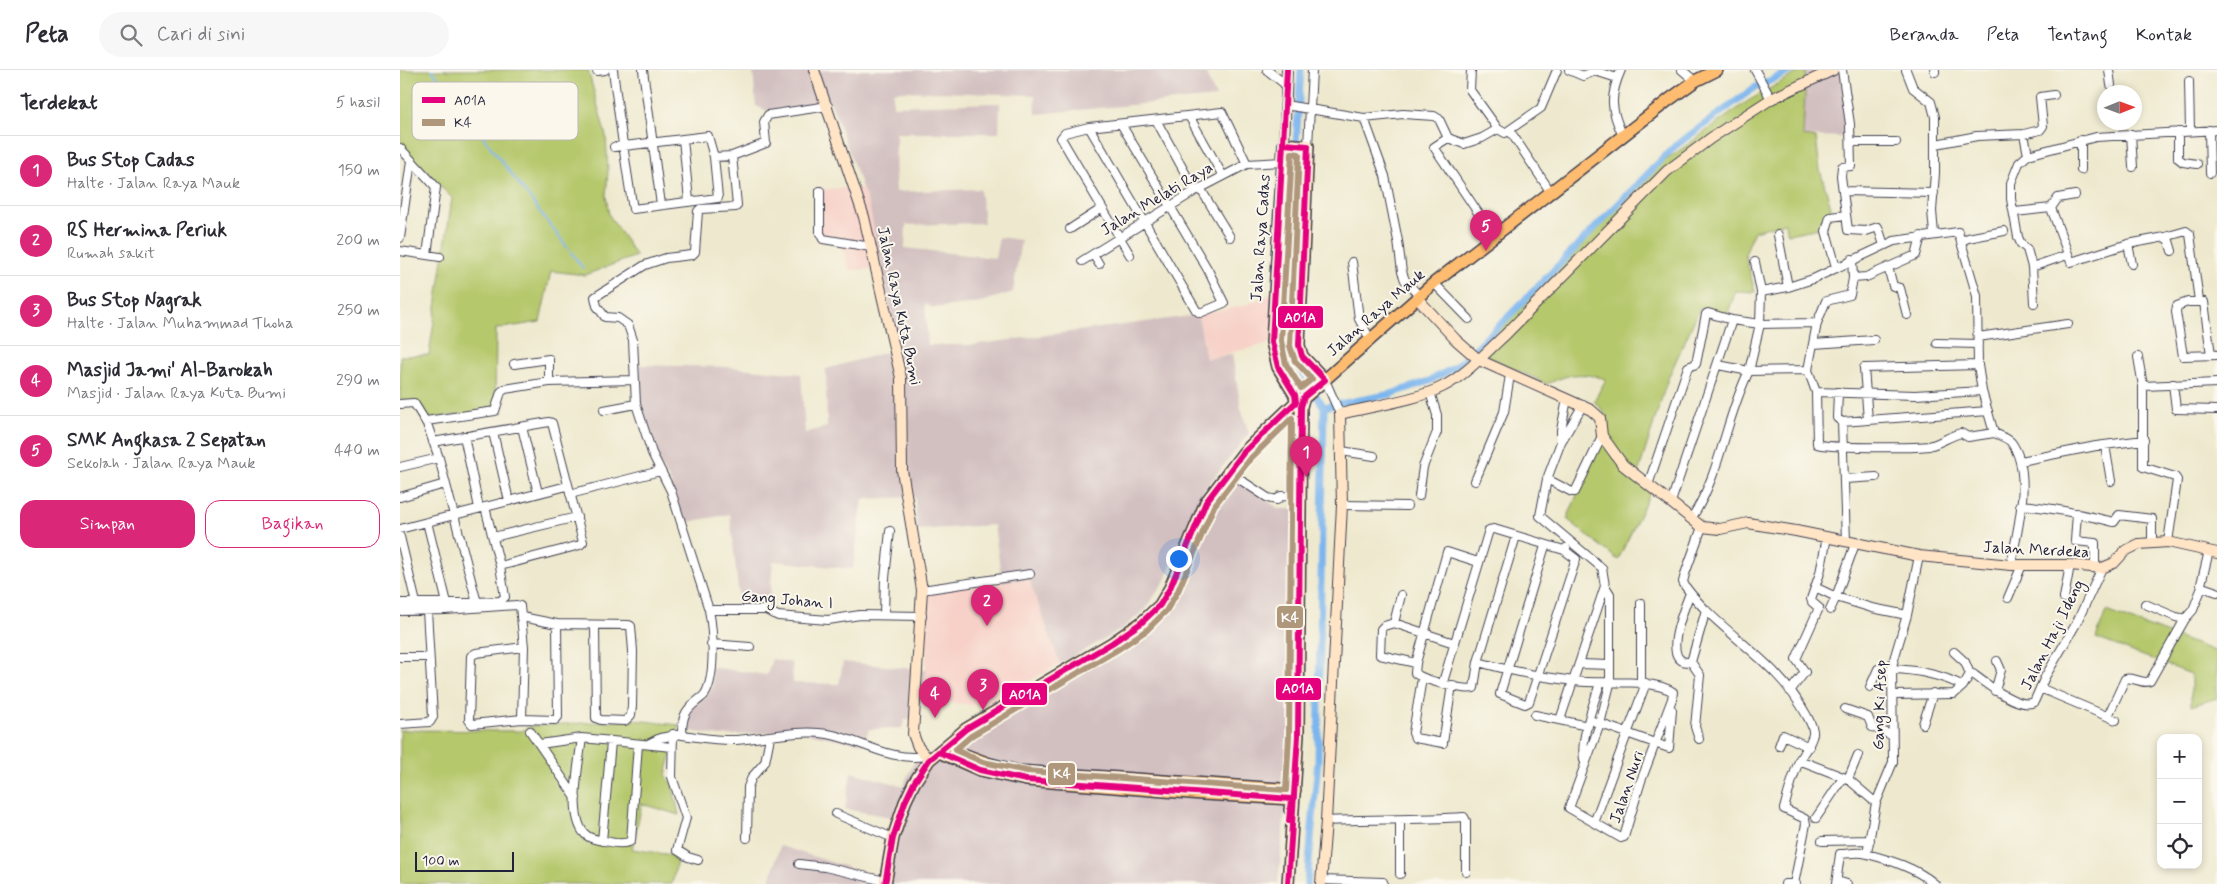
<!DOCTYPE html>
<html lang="id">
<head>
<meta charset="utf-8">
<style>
  :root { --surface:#fff; --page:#f7f7f7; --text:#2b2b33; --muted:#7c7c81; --line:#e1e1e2; --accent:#db2777 }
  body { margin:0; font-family:Mynerve,sans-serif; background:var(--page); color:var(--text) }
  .controls { position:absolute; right:15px; bottom:15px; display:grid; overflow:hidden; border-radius:10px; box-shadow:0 2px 8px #0003 }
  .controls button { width:45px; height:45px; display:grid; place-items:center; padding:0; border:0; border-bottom:1px solid var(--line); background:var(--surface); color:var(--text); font:25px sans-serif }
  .compass { position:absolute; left:1697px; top:15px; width:45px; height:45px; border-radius:50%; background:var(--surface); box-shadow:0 2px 8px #0003; rotate:89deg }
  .scale { position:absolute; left:15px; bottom:12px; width:99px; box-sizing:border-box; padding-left:5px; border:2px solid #22223b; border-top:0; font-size:14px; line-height:18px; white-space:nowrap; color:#22223b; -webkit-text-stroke:4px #fbf7ec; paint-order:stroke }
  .you { position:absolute; left:778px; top:488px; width:18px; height:18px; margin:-12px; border:4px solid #fff; border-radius:50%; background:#1a73e8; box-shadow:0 0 0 8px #1a73e833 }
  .badge { display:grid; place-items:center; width:32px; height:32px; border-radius:50%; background:var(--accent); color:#fff; font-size:16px; font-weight:700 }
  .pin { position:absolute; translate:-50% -41px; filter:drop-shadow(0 1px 2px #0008) }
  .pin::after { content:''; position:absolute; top:26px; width:18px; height:15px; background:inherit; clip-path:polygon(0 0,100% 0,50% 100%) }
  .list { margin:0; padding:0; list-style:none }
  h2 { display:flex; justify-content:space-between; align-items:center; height:65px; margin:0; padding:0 20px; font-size:21px }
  h2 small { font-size:16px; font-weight:400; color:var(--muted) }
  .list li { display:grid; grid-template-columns:32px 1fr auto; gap:15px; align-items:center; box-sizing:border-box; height:70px; padding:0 20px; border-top:1px solid var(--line) }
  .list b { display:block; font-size:19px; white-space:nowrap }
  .list p { margin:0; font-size:16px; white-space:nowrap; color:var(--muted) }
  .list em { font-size:16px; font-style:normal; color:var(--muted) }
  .actions { display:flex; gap:10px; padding:15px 20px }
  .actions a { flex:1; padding:11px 0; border:1px solid var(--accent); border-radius:15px; text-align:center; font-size:18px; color:var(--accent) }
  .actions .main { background:var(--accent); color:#fff }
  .icon { flex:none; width:28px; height:28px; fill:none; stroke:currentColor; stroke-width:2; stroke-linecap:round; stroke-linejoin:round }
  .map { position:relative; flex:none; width:1817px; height:814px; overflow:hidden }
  header { display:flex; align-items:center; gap:30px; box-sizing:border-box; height:70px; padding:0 25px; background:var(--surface); border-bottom:1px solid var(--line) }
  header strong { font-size:24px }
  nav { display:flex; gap:28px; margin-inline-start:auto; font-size:18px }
  .search { width:350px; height:45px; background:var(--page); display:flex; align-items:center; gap:12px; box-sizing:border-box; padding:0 18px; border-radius:28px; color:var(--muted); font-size:19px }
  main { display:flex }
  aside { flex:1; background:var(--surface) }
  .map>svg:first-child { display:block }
</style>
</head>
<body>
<header>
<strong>Peta</strong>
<div class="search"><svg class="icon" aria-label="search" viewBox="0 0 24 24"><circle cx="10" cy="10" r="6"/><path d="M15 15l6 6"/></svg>Cari di sini</div>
<nav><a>Beranda</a><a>Peta</a><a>Tentang</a><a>Kontak</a></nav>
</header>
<main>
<aside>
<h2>Terdekat<small>5 hasil</small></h2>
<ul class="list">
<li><span class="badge">1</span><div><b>Bus Stop Cadas</b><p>Halte · Jalan Raya Mauk</p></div><em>150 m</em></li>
<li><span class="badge">2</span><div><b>RS Hermina Periuk</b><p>Rumah sakit</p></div><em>200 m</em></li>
<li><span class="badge">3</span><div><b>Bus Stop Nagrak</b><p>Halte · Jalan Muhammad Thoha</p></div><em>250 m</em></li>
<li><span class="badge">4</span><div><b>Masjid Jami' Al-Barokah</b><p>Masjid · Jalan Raya Kuta Bumi</p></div><em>290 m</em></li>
<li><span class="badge">5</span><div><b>SMK Angkasa 2 Sepatan</b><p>Sekolah · Jalan Raya Mauk</p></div><em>440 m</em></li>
</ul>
<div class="actions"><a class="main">Simpan</a><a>Bagikan</a></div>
</aside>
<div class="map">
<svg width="1817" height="814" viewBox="0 0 1817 814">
  <rect width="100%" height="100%" fill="#fbf7ec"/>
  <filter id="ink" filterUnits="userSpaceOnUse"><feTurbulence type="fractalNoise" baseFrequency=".02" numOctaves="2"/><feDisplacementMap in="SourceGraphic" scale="10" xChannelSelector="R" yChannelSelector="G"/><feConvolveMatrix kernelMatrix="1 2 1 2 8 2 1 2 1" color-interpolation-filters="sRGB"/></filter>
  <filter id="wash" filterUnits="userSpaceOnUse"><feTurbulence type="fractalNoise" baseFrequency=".0096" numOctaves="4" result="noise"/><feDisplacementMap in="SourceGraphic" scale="20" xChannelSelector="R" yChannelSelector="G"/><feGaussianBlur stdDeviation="1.12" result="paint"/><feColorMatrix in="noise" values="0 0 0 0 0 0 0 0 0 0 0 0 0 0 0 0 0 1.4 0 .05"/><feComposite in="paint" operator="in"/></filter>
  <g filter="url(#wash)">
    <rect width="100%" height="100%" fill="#eee9ce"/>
    <path fill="#f7d1c8" d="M462 118 470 139 482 199 449 200 441 171 417 172 418 119Z
      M878 221 875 272 806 289 798 245 843 236Z
      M629 509 660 594 584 636 522 630 526 600 529 519Z"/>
    <path fill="#d2bfc0" d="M353 0H804L816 27 636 44 635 25 503 21 493 22V36L600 33 599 63H496L495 122 580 119 584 153 506 155 505 178 595 188 599 167 621 170 613 222 578 233 533 238 525 234 528 275H572L798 245 806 289 832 284 841 339 849 364 804 420 764 512 745 540 720 560 660 594 629 509 602 512 594 455 517 460 515 427 463 429 453 499 373 491 369 538H340L330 444 283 453 270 410 253 384 238 326 240 295 328 297 401 304 405 363 427 357 426 299 498 279 470 139 431 33 367 41 356 36Z
      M1406 0H1441L1450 67 1403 66Z
      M831 405 879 439H896L889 694 878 814H369L380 776 479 807 491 747 445 739 451 702 503 716 517 686 544 691 567 664 751 558 768 545 788 506 815 427Z
      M372 589 392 593 393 613 439 614 443 592 526 600 518 649 504 650 502 658 469 659 464 674 394 661 320 666 286 660 285 647 291 638 306 627 313 616 311 597 367 605Z"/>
    <path fill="#b5c86c" stroke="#6c7554" d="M0 0H188L206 66 208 101 206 126 209 145 236 186 185 205 151 201 140 252 96 259 95 340 23 349 17 332 0 329V286L29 285 52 128 0 75Z
      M1402 0H1406L1403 66 1416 68 1420 100 1431 137 1425 157 1388 164 1385 153 1354 161 1345 184 1355 222 1336 221 1327 245 1300 238 1268 308 1236 410 1252 419 1218 490 1167 449 1196 379 1206 345 1194 331 1206 309C1180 302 1171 303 1147 314L1077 281 1255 98 1348 31Z
      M1706 541 1817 582V628L1791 636V604L1696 568Z
      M235 650 279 655 266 705 272 713 279 745 242 734 232 779 278 786 272 814H0V660L122 661 131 656Z"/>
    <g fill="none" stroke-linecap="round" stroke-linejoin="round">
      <path stroke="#7db6ee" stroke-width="2" d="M32 0 183 198"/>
      <path stroke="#7db6ee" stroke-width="7" d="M901 0 883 263 893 292 924 337
        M924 337 991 324 1029 311 1057 296 1106 249 1275 76 1354 18 1393 0
        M907 814 918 691 924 337"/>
    </g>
  </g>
  <g filter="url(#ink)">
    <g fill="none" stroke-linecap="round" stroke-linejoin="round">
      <defs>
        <path id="street" d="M213 0C219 46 225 93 233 139L318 128 314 87 308 66 224 76 214 77
          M243 0 261 135
          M867 0 886 15
          M1071 0 1070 20 1098 59 1105 63 1141 38 1157 0
          M1169 0 1183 6 1195 1 1217 8
          M1221 0C1209 27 1211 41 1223 66
          M1282 0 1295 11
          M1355 0 1371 29
          M1442 0 1450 54 1451 96 1442 97 1441 106 1448 160 1466 161 1478 157 1484 175
          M1506 0 1513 18 1531 32 1535 47V103L1532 141 1534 164
          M1535 0V2
          M1709 0 1711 15
          M197 1 205 0
          M1789 11 1790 61
          M885 35 964 48 1003 44 1034 46 1039 49 1048 68 1034 77 1093 165
          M789 46 823 106
          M964 48 985 106 998 171 1002 202 1005 210 1019 226
          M756 50 795 121
          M689 57 796 240 800 243 824 233 808 200 721 54
          M1809 60 1810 103
          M1110 61 1150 121
          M1778 62V88L1783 92 1797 94
          M1624 64 1628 85 1619 93 1611 113V129L1618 167 1621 174 1627 179 1632 197 1634 233
          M1731 64 1733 97
          M1048 68 1064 74 1082 68 1098 59
          M283 69 289 131
          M1681 70V100
          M1451 72H1496
          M1536 74 1577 66 1624 64 1640 60 1643 56 1640 27 1654 25
          M908 76 912 0
          M0 78 36 117 27 185
          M1628 85 1696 67 1817 60
          M332 86 337 135 336 137 300 139 298 141 295 182 292 185 266 188 245 195 195 227 197 236 205 247 218 248 228 255 233 270 236 334 252 383 271 421 309 540C313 560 316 606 305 624 303 627 299 629 296 632 284 641 282 649 282 665 299 667 318 671 336 670 366 668 398 659 428 664 461 670 490 692 525 686
          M314 87 332 86 366 73 364 52 368 45 428 36
          M800 118 830 167
          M420 121V163L423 169 471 177
          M1443 121 1534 123
          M1675 125 1658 128 1651 138 1671 192 1728 174 1732 194
          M1615 142 1651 138
          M670 159 701 139
          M1378 165 1388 217
          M1765 167 1786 161 1790 164 1799 231
          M0 168 11 91
          M1562 171 1568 168 1604 161
          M1728 174 1765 167 1769 171 1772 181
          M0 181 40 187
          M693 184 699 194
          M730 185 661 68 665 63 689 57 822 42 847 94
          M1452 189 1453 208 1450 225 1426 231 1417 253 1408 300 1416 322 1417 374C1425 378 1517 378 1529 376 1541 373 1549 366 1561 363L1568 367 1594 363
          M682 191 795 121 847 94 882 92
          M952 192 959 249 970 269
          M1355 192 1361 222
          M1436 197 1426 161 1430 147 1446 145
          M1488 197 1493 216 1500 218 1507 245
          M1632 197 1667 185
          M1453 208 1466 207 1516 185 1521 166
          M1034 213 1069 249
          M1578 267 1668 254
          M1537 273 1578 274
          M1413 274 1474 270
          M1811 285 1804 232H1788L1777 236 1776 242 1783 286 1817 285
          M1738 287 1743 316V397L1775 407 1777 410 1768 472
          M114 294 149 289V312
          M1408 300 1349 301 1360 254 1361 222 1388 217 1413 209 1494 171 1558 162 1577 226 1578 295 1582 321 1594 363C1599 365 1607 368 1611 372 1634 403 1617 460 1611 495
          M925 310 940 344
          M1773 314 1776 339 1817 340
          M1743 316 1817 313
          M1416 322 1515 325 1582 321
          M1438 322 1437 348 1442 352 1588 341
          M0 334 14 333 27 354 39 388 76 529 73 533H0
          M204 340 236 334
          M1468 350 1464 298 1578 295
          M26 351 95 341 101 322 105 319 149 312 234 310
          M1442 352 1446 472
          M122 357 138 423
          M93 362 109 431
          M64 366 79 438
          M33 372 149 352 152 353 183 472 180 475 100 496
          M1161 372 1183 335
          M1705 375 1711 411
          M941 381 974 386
          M1621 391 1696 376 1744 370
          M0 397 39 388
          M827 401 868 428 877 430 881 426 901 427
          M1147 409 1172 422H1175L1202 366
          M1445 409 1476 407
          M1075 411 1104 342 1110 305
          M1248 415 1288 297 1296 294 1306 244 1308 243 1332 250
          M170 424 260 401
          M1019 426 1023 397 1037 362V345L1030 322
          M0 427 45 414
          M1271 432 1332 250 1360 254 1417 253
          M942 435 1007 436
          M1620 435C1651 437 1684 445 1714 452L1719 445 1752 449V473
          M1677 443 1675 471 1695 473V497
          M1291 449C1321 404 1325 349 1349 301L1318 295
          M27 452 47 533
          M1302 457 1285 504 1283 512 1285 516C1321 565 1376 588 1407 646 1410 652 1414 658 1413 664 1411 675 1403 682 1399 691 1393 706 1388 723 1384 739L1405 749 1406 754 1394 814
          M0 459 167 416
          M0 467 16 533
          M93 467 177 447
          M1455 474 1436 527 1472 538 1507 545
          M1145 476 1100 624 1125 634 1129 632 1176 489 1164 480
          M1809 481 1801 514 1802 517 1817 522
          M1078 492 1047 482 1016 593 1015 603C1023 610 1064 621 1074 618L1078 592 1116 466
          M1415 517 1436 527 1430 540
          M522 520 630 504
          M1290 523C1285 537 1259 595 1291 592
          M1608 528 1622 495
          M1664 528 1670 495
          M75 532 100 531 105 527 100 496 85 437
          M1745 534 1776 547 1785 549
          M309 540H366L378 546 428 550 460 545 522 546
          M0 541 45 540 117 535 120 536 124 577 122 649
          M484 545 485 508 490 461
          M122 547 157 554 229 555 231 556 233 581 232 636 231 645 225 651 201 650 196 648 195 555
          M994 553 984 556 981 559 980 585 1016 593
          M994 553 1054 573
          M994 553 1001 525
          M311 574 350 577
          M124 577 76 583 71 586 69 650 72 654 122 649 155 650 158 647 157 554
          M0 587H28
          M1078 592C1110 601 1141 607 1174 611 1201 615 1251 607 1273 622L1272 629 1241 711 1224 767 1221 768 1169 738 1200 654 1210 614V524L1205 516
          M1180 594 1210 595
          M1493 599C1518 600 1540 604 1563 616
          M1570 604H1573C1585 613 1619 640 1634 632L1645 607 1676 554 1702 498
          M1022 608 1013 663 1015 668 1043 673 1052 615
          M1043 612 1089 460 1094 459 1164 480 1166 478
          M1241 614V533
          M1470 617 1478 599 1493 601
          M1640 618 1716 650
          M1390 621 1405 602 1396 589 1419 538 1412 532 1411 529 1420 503 1427 467
          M1595 621 1601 600 1597 591
          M1494 625 1554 624 1563 616 1570 604 1565 592 1554 582
          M1445 639 1468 647 1472 657 1491 665
          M1135 645 1188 656
          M1708 646 1725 609C1734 606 1742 615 1750 611L1785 549 1793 540 1802 517
          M1160 650 1205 516 1202 498 1140 446 1147 409 1161 372V360L1167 329
          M1190 650 1269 678 1272 640
          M0 654 30 652 33 647 27 540
          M1523 654 1533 623
          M130 661 176 728
          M273 664 272 707 286 748 277 780 288 787 298 790
          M182 668C179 692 168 744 184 763 189 769 198 770 205 771 213 773 224 775 231 771L238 674
          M1299 669 1295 657 1300 605 1291 592 1306 540
          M140 674 182 668 272 677
          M248 674 260 668 277 665
          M1379 676 1383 665 1409 677
          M1399 690 1448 709 1476 733
          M1185 693C1178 674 1194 633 1200 613
          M1448 709 1458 685
          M436 744 493 768
          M1416 748 1443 708
          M926 751C972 749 1018 750 1064 747L1066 751V802
          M1000 751V804
          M1194 753 1246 613
          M347 768 348 717 352 707 365 692 370 667
          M202 771 211 672
          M1422 771 1470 770
          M1467 783 1476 733 1493 692 1492 596 1507 545 1519 486
          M399 794 425 797 485 811
          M921 810 983 812
          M1437 811 1447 814
          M1385 814H1396
          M1436 814 1440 784C1448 784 1459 781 1467 784 1490 790 1516 798 1535 814"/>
        <path id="secondary" d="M414 0 464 147 501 308 502 400 522 520 513 664 518 677 529 690
          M884 74 887 0
          M1017 228 1056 270 1079 290 1191 340 1200 348 1202 366 1223 395 1302 457 1320 459 1348 453 1396 461 1519 486 1611 495H1670L1702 498 1714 493 1725 481 1739 474 1768 472 1817 483
          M921 814 926 751 942 435 940 344C968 337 1017 330 1042 317 1066 305 1085 283 1105 265L1267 101 1311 68 1371 29 1433 0"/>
        <path id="primary" d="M539 682 580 700 626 710 802 724 891 729 890 740
          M563 684 587 693 618 701 895 720
          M485 814 493 768 505 732 514 713 529 690 566 659 712 573 741 553 760 535 770 518 806 432 844 382 896 332 895 325 878 297 872 272 884 74 908 76 899 275 902 286 925 310
          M888 814 898 666 901 337 903 329 1034 213 1270 29 1295 11 1317 0"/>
      </defs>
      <use href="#street" stroke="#414051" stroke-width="10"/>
      <use href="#secondary" stroke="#414051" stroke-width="12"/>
      <use href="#primary" stroke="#414051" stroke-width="14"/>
      <use href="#street" stroke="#fff" stroke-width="8"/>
      <use href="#secondary" stroke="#ffe4c6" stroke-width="10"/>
      <use href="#primary" stroke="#febc70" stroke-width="11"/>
      <defs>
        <path id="bus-1" d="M884 74 908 76 899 275 902 286 925 310 904 327 901 337 898 666 888 814
          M539 682 580 700 626 710 891 729 889 751
          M485 814 493 768 505 732 514 713 529 690 566 659 712 573 741 553 760 535 770 518 806 432 844 382 896 332 895 325 878 297 872 272 887 0"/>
        <path id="bus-2" d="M892 83 899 84 890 276 895 291 912 309 901 318 886 294 881 271Z
          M892 348 889 666 886 720 627 701 583 692 555 680 571 666 717 580 747 560 766 541 778 521 814 436 851 388Z"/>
      </defs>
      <use href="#bus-1" stroke="#fbf7ec" stroke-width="10"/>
      <use href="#bus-2" stroke="#fbf7ec" stroke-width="10"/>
      <use href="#bus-1" stroke="#e5007d" stroke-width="6"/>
      <use href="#bus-2" stroke="#af977c" stroke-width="6"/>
    </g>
  </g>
  <g text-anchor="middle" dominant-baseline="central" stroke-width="4" stroke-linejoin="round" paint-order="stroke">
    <g font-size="16" fill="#22223b" stroke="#fbf7ec">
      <text transform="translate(757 129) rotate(-31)">Jalan Melati Raya</text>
      <text transform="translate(861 168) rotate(-86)">Jalan Raya Cadas</text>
      <text transform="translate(499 236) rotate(78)">Jalan Raya Kuta Bumi</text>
      <text transform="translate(976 243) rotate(-41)">Jalan Raya Mauk</text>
      <text transform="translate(1636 480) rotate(3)">Jalan Merdeka</text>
      <text transform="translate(387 530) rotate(5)">Gang Johan I</text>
      <text transform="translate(1653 565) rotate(-63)">Jalan Haji Ideng</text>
      <text transform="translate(1480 635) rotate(-88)">Gang Ki Asep</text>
      <text transform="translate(1227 717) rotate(-71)">Jalan Nuri</text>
    </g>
  </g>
  <rect x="12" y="12" width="166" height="58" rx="8" fill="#fbf7ec" stroke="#bab7b7" stroke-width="1"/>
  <rect x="22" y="27" width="23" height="6" fill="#e5007d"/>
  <rect x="22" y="49" width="23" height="7" fill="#af977c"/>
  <g font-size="14" fill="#22223b">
    <text x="54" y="35">A01A</text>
    <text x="54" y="57">K4</text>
  </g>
  <g stroke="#fbf7ec" stroke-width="2">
    <rect x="877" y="235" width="47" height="24" rx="5" fill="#e5007d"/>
    <rect x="876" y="535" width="28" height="24" rx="5" fill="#af977c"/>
    <rect x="875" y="607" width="47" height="24" rx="5" fill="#e5007d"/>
    <rect x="601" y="612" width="47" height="24" rx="5" fill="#e5007d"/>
    <rect x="647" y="692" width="29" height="24" rx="5" fill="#af977c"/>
  </g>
  <g font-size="14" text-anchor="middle" font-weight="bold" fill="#fff">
    <text x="900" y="252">A01A</text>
    <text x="890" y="552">K4</text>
    <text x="898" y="623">A01A</text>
    <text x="625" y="629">A01A</text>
    <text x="662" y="708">K4</text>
  </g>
</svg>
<div class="controls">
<button>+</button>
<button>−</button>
<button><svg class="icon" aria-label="locate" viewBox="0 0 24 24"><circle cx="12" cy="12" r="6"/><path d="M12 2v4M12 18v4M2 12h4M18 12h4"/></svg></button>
</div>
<svg class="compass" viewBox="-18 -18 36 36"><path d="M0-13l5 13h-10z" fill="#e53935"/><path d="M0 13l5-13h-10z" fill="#7c7c81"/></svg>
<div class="scale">100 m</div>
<div class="you"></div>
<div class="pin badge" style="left:906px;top:407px">1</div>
<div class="pin badge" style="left:587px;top:556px">2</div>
<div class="pin badge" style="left:583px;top:640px">3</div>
<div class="pin badge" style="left:535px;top:648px">4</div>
<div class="pin badge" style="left:1086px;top:181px">5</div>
</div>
</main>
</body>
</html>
